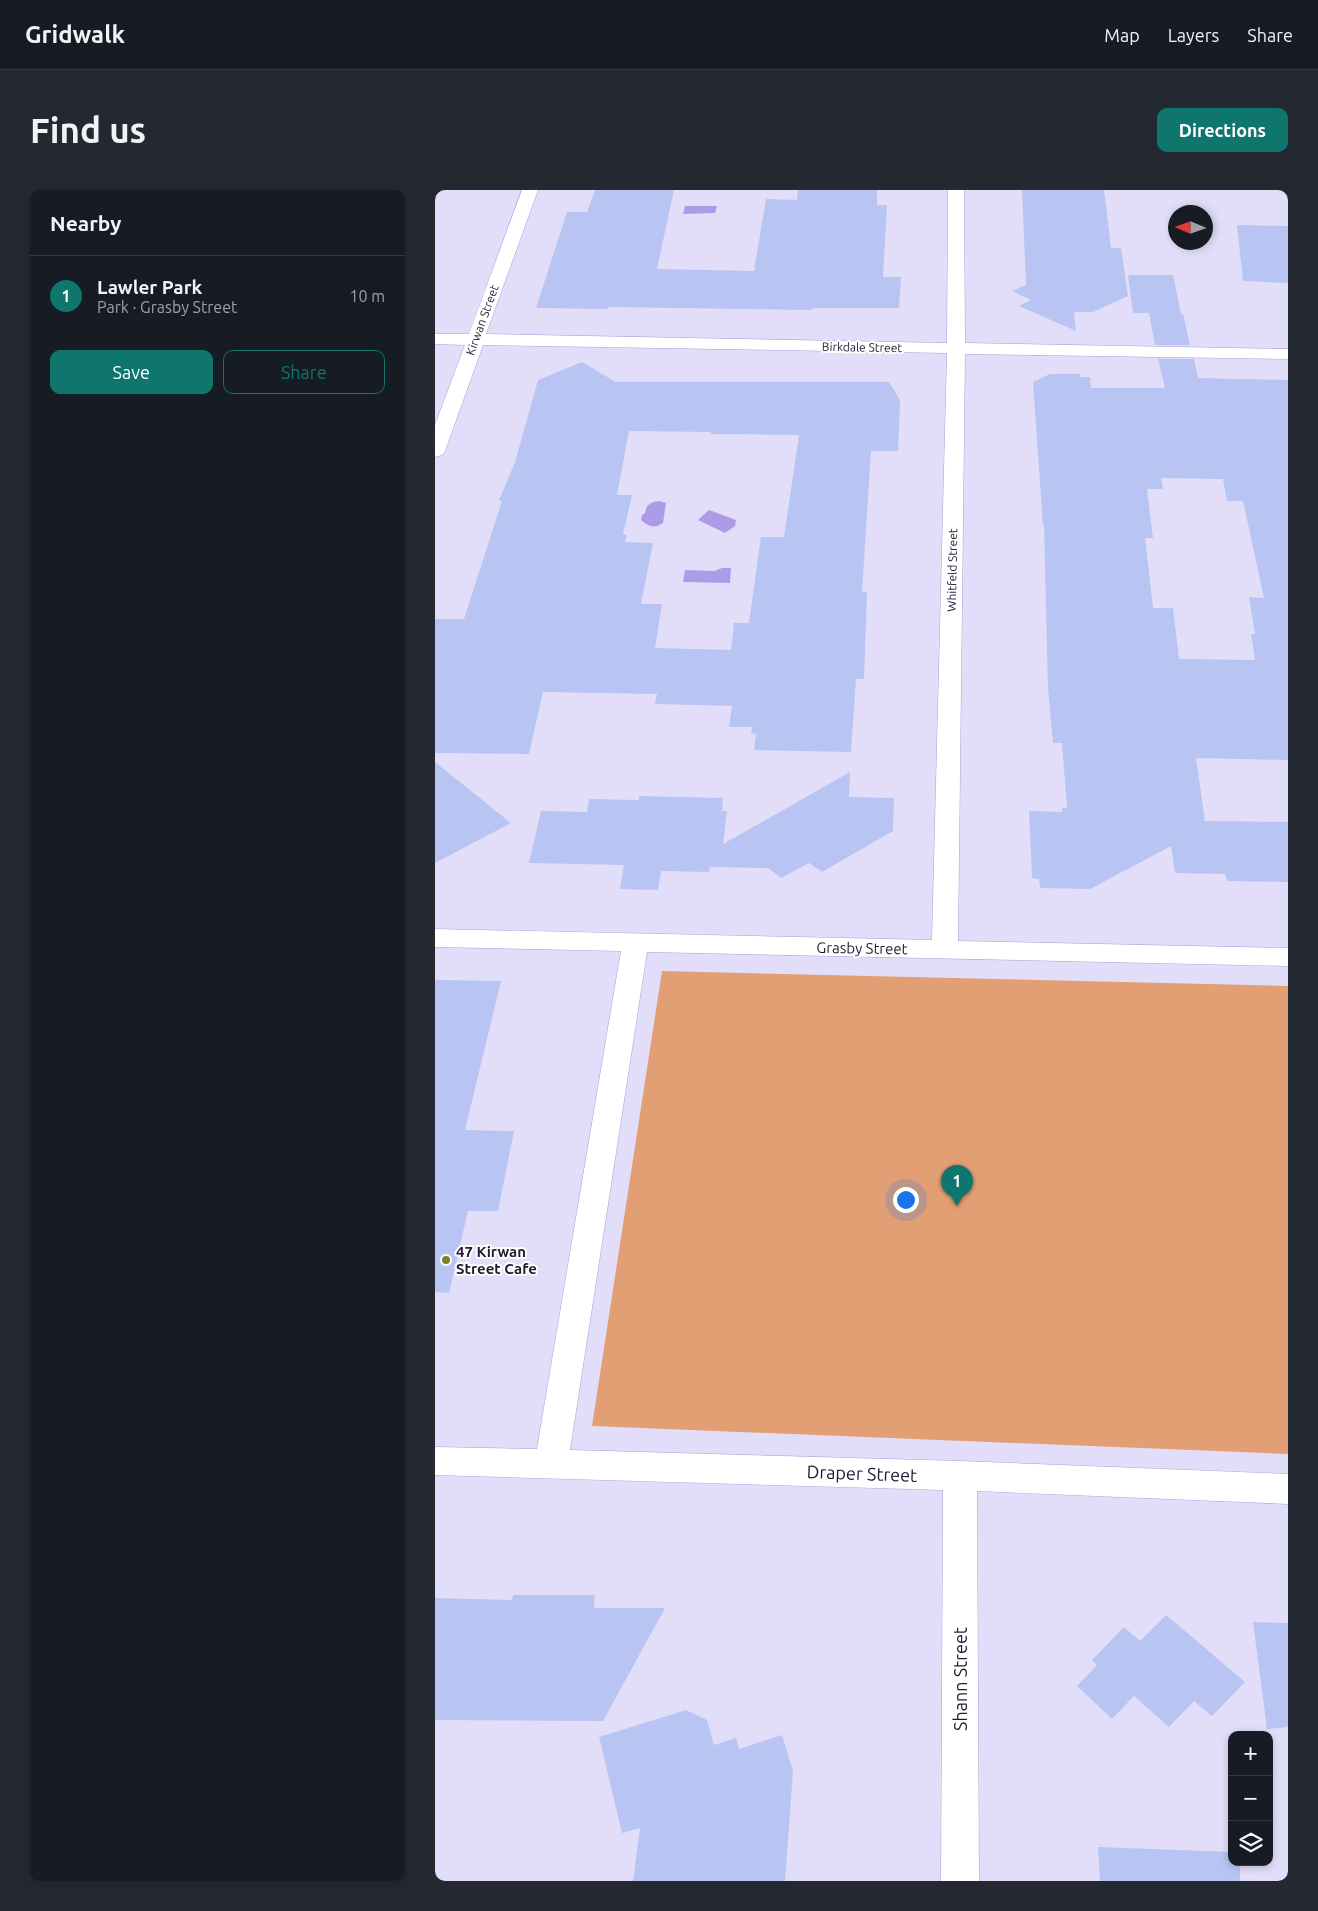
<!DOCTYPE html>
<html lang="en">
<head>
<meta charset="utf-8">
<style>
  :root { --surface:#171b24; --page:#242831; --text:#f1f3f6; --muted:#9ea1a6; --line:#363941; --accent:#0f766e }
  body { margin:0; font-family:Ubuntu,sans-serif; background:var(--page); color:var(--text) }
  .controls { position:absolute; right:15px; bottom:15px; display:grid; overflow:hidden; border-radius:10px; box-shadow:0 2px 8px #0003 }
  .controls button { width:45px; height:45px; display:grid; place-items:center; padding:0; border:0; border-bottom:1px solid var(--line); background:var(--surface); color:var(--text); font:25px sans-serif }
  .compass { position:absolute; left:733px; top:15px; width:45px; height:45px; border-radius:50%; background:var(--surface); box-shadow:0 2px 8px #0003; rotate:272deg }
  .you { position:absolute; left:470px; top:1009px; width:18px; height:18px; margin:-12px; border:4px solid #fff; border-radius:50%; background:#1a73e8; box-shadow:0 0 0 8px #1a73e833 }
  .badge { display:grid; place-items:center; width:32px; height:32px; border-radius:50%; background:var(--accent); color:#fff; font-size:16px; font-weight:700 }
  .pin { position:absolute; translate:-50% -41px; filter:drop-shadow(0 1px 2px #0008) }
  .pin::after { content:''; position:absolute; top:26px; width:18px; height:15px; background:inherit; clip-path:polygon(0 0,100% 0,50% 100%) }
  .list { margin:0; padding:0; list-style:none }
  h2 { display:flex; justify-content:space-between; align-items:center; height:65px; margin:0; padding:0 20px; font-size:21px }
  h2 small { font-size:16px; font-weight:400; color:var(--muted) }
  .list li { display:grid; grid-template-columns:32px 1fr auto; gap:15px; align-items:center; box-sizing:border-box; height:80px; padding:0 20px; border-top:1px solid var(--line) }
  .list b { display:block; font-size:19px; white-space:nowrap }
  .list p { margin:0; font-size:16px; white-space:nowrap; color:var(--muted) }
  .list em { font-size:16px; font-style:normal; color:var(--muted) }
  .actions { display:flex; gap:10px; padding:15px 20px }
  .actions a { flex:1; padding:11px 0; border:1px solid var(--accent); border-radius:10px; text-align:center; font-size:18px; color:var(--accent) }
  .actions .main { background:var(--accent); color:#fff }
  .icon { flex:none; width:28px; height:28px; fill:none; stroke:currentColor; stroke-width:2; stroke-linecap:round; stroke-linejoin:round }
  .map { position:relative; flex:none; width:853px; height:1691px; overflow:hidden; border-radius:10px }
  header { display:flex; align-items:center; gap:30px; box-sizing:border-box; height:70px; padding:0 25px; background:var(--surface); border-bottom:1px solid var(--line) }
  header strong { font-size:24px }
  nav { display:flex; gap:28px; margin-inline-start:auto; font-size:18px }
  .intro { display:flex; align-items:center; justify-content:space-between; box-sizing:border-box; height:120px; padding:0 30px }
  h1 { margin:0; font-size:35px }
  .button { padding:12px 22px; border-radius:10px; background:var(--accent); color:#fff; font-size:18px; font-weight:700 }
  main { display:flex; gap:30px; padding:0 30px }
  aside { flex:1; background:var(--surface); border-radius:10px; box-shadow:0 2px 8px #0003 }
  .map>svg:first-child { display:block }
</style>
</head>
<body>
<header>
<strong>Gridwalk</strong>
<nav><a>Map</a><a>Layers</a><a>Share</a></nav>
</header>
<div class="intro"><h1>Find us</h1><a class="button">Directions</a></div>
<main>
<aside>
<h2>Nearby<small></small></h2>
<ul class="list">
<li><span class="badge">1</span><div><b>Lawler Park</b><p>Park · Grasby Street</p></div><em>10 m</em></li>
</ul>
<div class="actions"><a class="main">Save</a><a>Share</a></div>
</aside>
<div class="map">
<svg width="853" height="1691" viewBox="0 0 853 1691">
  <rect width="100%" height="100%" fill="#e2def9"/>
  <path fill="#e39f74" d="M227 781 853 796V1264L157 1236Z"/>
  <path fill="#ac9ce8" d="M250 16H282L280 23 248 24Z
    M224 311 231 313 228 333C219 339 214 337 206 330L207 325 210 323 212 316 218 312Z
    M274 320 301 330 300 336 290 343 263 330Z
    M287 378H296L295 393 248 392 250 380 279 381Z"/>
  <path fill="#b8c5f3" fill-rule="evenodd" d="M160 0H239L222 79 319 81 331 9 362 10 363 0H442V15H452L448 87H466L464 118H377L378 120 173 117 172 119 101 118 132 22H152Z
    M587 0H669L676 58H686L693 106 658 122H639L641 141 584 116 596 110 577 101 591 95Z
    M802 35 853 36V93L808 91Z
    M693 85H738L746 124H748L755 155H720L714 123H698Z
    M723 169H759L763 188 853 190V570L761 568 770 631 853 632V692L792 691 790 684 740 683 736 656 655 699 605 698 604 689 597 688 594 621 627 622V618H632L627 553H618L613 499 609 335H608L598 192 615 184H645V187H655L656 198H730ZM726 288 788 289 792 311H808L829 408 814 407 820 444H816L820 470 744 469 738 418H718L710 348H718L712 299H728Z
    M147 172 181 192H454L465 210 463 261H436L427 402H432L429 489H421L416 562 319 560 321 544 316 543 317 537H294L297 516 220 514 222 504 108 502 94 564 0 563V429H29L67 311 64 310 80 272 103 190ZM194 241 276 242V244L364 245 349 347H326L314 433H299L296 460 220 458 227 414H206L218 353 190 352 192 345 188 344 197 305H182Z
    M0 572 76 633 0 673Z
    M415 582 414 607 459 608 458 641 387 682 374 673 346 688 333 678 275 677 274 682 226 681 223 700 185 699 189 675 94 673 106 621 152 622 154 609 204 610V606L288 608 287 621H292L288 654Z
    M0 790 66 791 30 940 79 941 63 1021H33L14 1103 0 1102Z
    M78 1405H160L159 1418H230L168 1531 0 1530V1408L77 1410Z
    M731 1425 810 1492 777 1526 759 1511 734 1537 699 1506 677 1529 642 1496 662 1475 657 1470 689 1437 705 1451Z
    M818 1432 853 1433V1537L832 1539Z
    M251 1520 272 1530 279 1555 301 1548 304 1559 347 1545 358 1581 350 1691H198L205 1638 187 1643 164 1547Z
    M663 1657 797 1662V1672H805V1691H665Z"/>
  <g fill="none" stroke-linecap="round" stroke-linejoin="round">
    <defs>
      <path id="minor" d="M87 0H103L51 144 512 153 513 0H529L530 153 853 159V169L530 164 523 751 853 758V776L212 762 135 1260 525 1271 853 1284V1314L542 1301 544 1691H506L508 1300 0 1285V1257L102 1259 186 761 0 757V739L497 750 512 163 48 155 10 261 7 265 0 267V235L30 155 0 154V144H34Z"/>
    </defs>
    <use href="#minor" stroke="#aa9edc" stroke-width="1"/>
    <use href="#minor" fill="#fff" fill-rule="evenodd"/>
  </g>
  <circle fill="#7a7f29" stroke="#fff" stroke-width="2" cx="11" cy="1070" r="5"/>
  <g text-anchor="middle" dominant-baseline="central" stroke-width="4" stroke-linejoin="round" paint-order="stroke">
    <g font-size="12" fill="#201b32" stroke="#fff">
      <text transform="translate(47 130) rotate(-70)">Kirwan Street</text>
      <text transform="translate(427 157) rotate(1)">Birkdale Street</text>
      <text transform="translate(517 380) rotate(-89)">Whitfeld Street</text>
    </g>
    <g font-size="15" fill="#201b32" stroke="#fff">
      <text transform="translate(427 758) rotate(1)">Grasby Street</text>
    </g>
    <g font-size="15" font-weight="bold" fill="#201b32" stroke="#fff" text-anchor="start">
      <text x="21" y="1061">47 Kirwan<tspan x="21" dy="17">Street Cafe</tspan></text>
    </g>
    <g font-size="18" fill="#201b32" stroke="#fff">
      <text transform="translate(427 1283) rotate(2)">Draper Street</text>
      <text transform="translate(525 1489) rotate(-90)">Shann Street</text>
    </g>
  </g>
</svg>
<div class="controls">
<button>+</button>
<button>−</button>
<button><svg class="icon" aria-label="layers" viewBox="0 0 24 24"><path d="M12 4l9 5-9 5-9-5zM3 14l9 5 9-5"/></svg></button>
</div>
<svg class="compass" viewBox="-18 -18 36 36"><path d="M0-13l5 13h-10z" fill="#e53935"/><path d="M0 13l5-13h-10z" fill="#9ea1a6"/></svg>
<div class="you"></div>
<div class="pin badge" style="left:522px;top:1016px">1</div>
</div>
</main>
</body>
</html>
